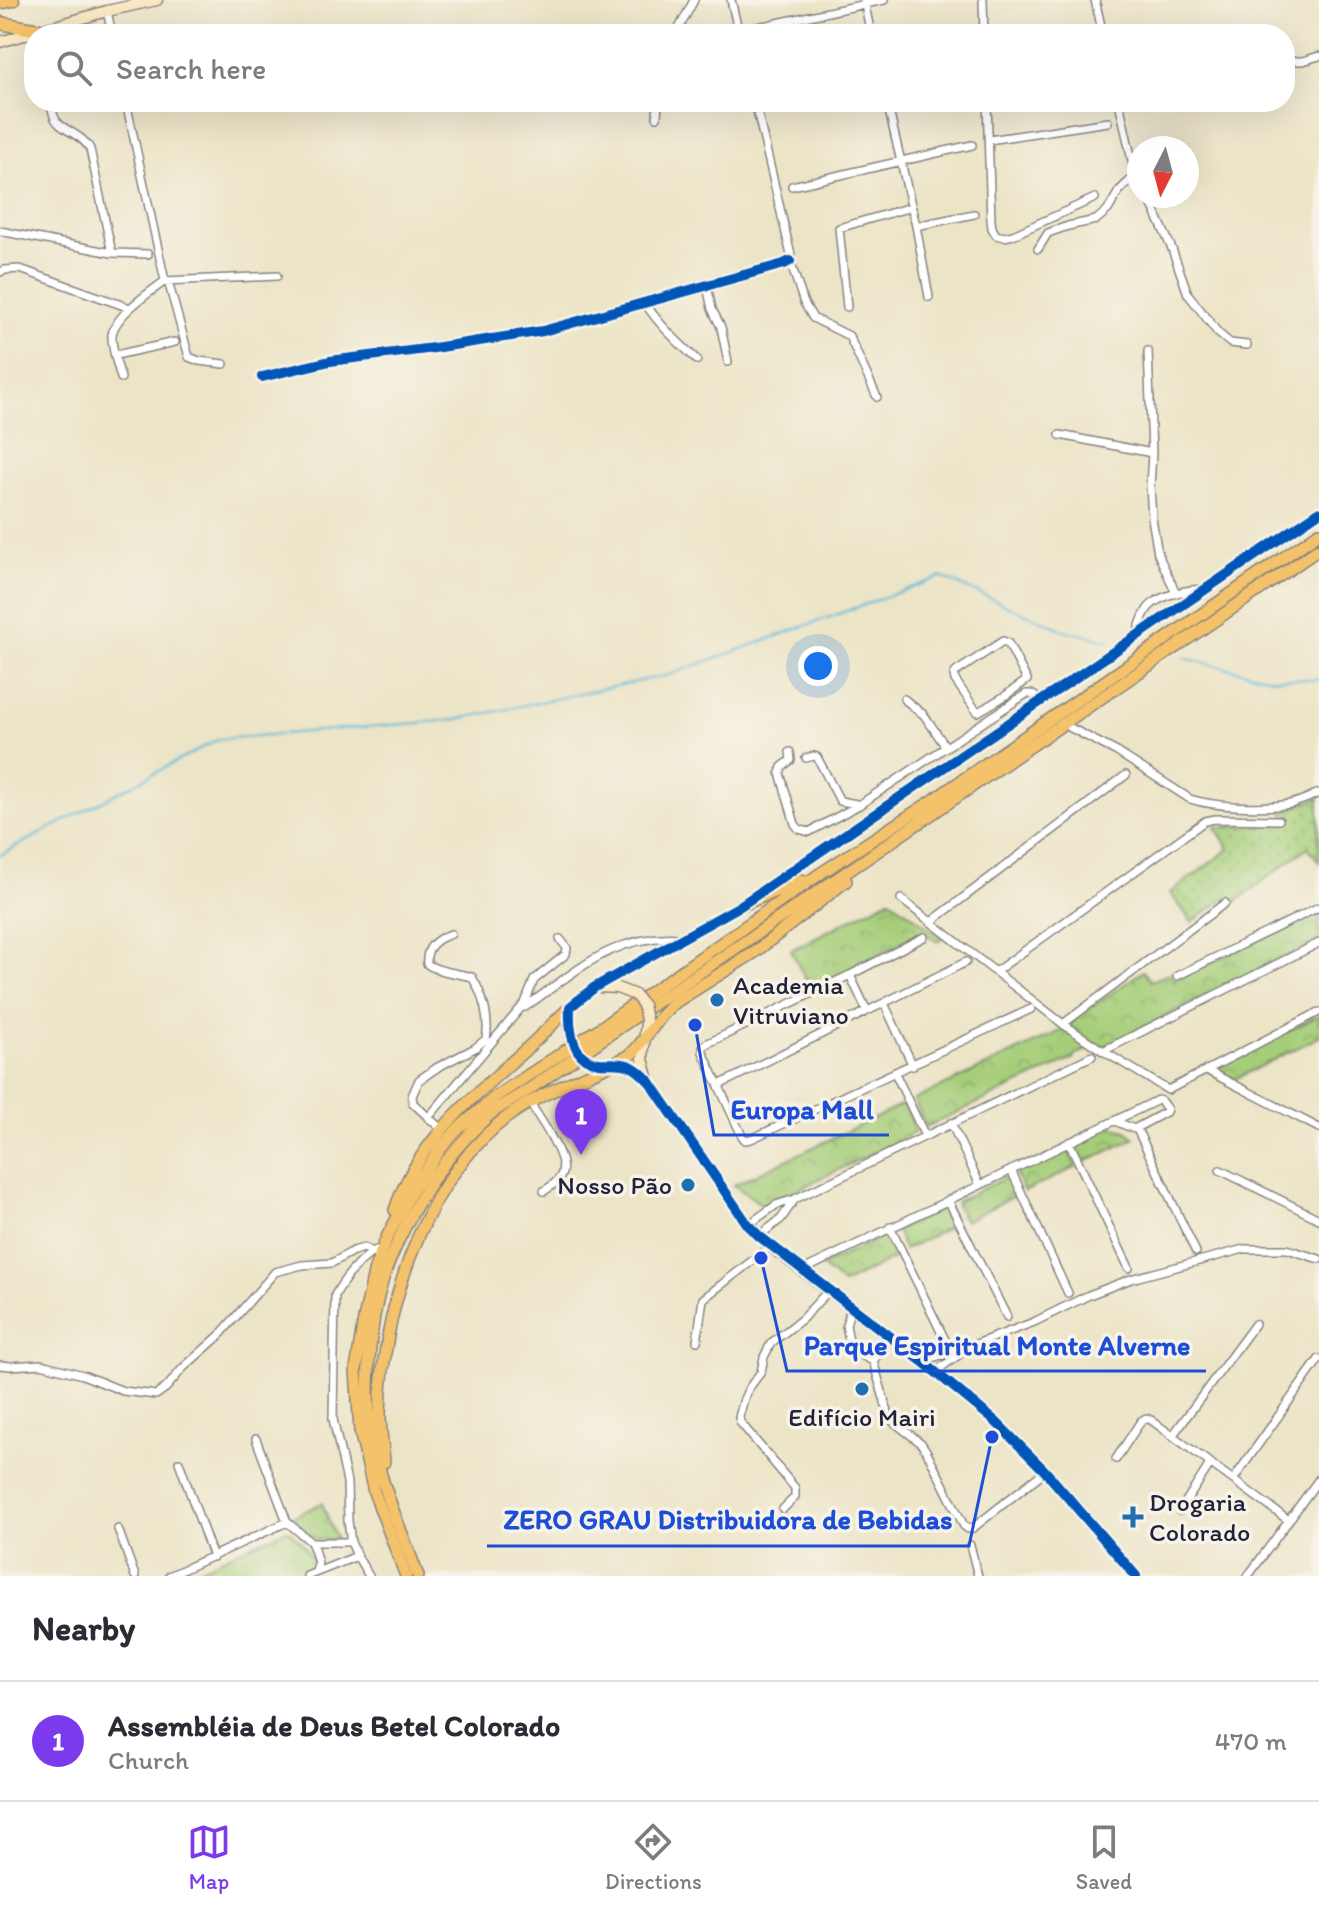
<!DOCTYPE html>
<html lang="en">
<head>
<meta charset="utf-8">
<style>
  :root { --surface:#fff; --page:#f2f2f3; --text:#2b2b33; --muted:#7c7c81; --line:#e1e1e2; --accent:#7c3aed }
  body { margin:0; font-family:Itim,sans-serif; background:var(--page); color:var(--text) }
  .compass { position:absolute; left:1127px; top:136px; width:72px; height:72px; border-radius:50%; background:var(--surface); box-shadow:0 8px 32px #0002; rotate:186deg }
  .you { position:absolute; left:818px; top:666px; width:28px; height:28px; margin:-20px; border:6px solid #fff; border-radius:50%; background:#1a73e8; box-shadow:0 0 0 12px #1a73e833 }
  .badge { display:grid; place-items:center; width:52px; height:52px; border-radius:50%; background:var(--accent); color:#fff; font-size:26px; font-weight:700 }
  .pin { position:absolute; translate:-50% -66px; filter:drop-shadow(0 2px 4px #0008) }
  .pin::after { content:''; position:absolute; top:42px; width:28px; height:24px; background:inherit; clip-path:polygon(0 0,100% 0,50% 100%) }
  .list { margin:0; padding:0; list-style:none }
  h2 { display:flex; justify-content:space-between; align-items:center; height:104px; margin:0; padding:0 32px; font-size:34px }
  h2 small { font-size:26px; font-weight:400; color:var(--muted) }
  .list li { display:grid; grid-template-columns:52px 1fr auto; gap:24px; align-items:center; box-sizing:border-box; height:120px; padding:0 32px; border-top:2px solid var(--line) }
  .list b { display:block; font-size:30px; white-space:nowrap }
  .list p { margin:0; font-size:26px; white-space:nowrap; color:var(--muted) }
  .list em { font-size:26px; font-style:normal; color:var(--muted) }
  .icon { flex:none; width:44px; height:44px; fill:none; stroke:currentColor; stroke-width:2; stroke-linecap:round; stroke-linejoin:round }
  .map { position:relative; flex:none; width:1319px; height:1576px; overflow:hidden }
  .search { position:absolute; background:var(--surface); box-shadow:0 8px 32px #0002; left:24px; right:24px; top:24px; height:88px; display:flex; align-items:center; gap:20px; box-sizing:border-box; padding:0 28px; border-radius:32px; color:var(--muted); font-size:30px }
  .sheet { height:224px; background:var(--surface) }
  nav { display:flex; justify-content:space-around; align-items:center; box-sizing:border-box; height:112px; border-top:2px solid var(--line); background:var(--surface); font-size:22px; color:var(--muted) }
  nav a { display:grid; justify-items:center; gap:4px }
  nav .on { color:var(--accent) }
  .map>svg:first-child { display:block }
</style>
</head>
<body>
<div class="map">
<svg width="1319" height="1576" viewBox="0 0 1319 1576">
  <defs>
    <pattern id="grass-dots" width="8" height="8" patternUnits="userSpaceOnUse" patternTransform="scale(2)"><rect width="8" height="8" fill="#a6ce79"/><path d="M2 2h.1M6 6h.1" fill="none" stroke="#8fb16a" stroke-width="1.8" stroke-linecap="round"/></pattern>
    <pattern id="park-crowns" width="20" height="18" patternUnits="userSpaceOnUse" patternTransform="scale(2)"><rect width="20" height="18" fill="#a6ce79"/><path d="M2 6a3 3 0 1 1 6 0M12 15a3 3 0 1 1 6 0" fill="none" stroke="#8fb16a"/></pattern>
  </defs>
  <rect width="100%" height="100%" fill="#f7f3e8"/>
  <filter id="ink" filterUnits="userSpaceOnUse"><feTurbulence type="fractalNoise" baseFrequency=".0125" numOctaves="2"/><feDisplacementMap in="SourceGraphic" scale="16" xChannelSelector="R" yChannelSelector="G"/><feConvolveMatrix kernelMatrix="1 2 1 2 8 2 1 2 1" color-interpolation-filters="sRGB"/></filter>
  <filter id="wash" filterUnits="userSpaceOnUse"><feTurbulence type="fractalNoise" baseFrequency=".006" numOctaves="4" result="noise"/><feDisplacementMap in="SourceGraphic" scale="32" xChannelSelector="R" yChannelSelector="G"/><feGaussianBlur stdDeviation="1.8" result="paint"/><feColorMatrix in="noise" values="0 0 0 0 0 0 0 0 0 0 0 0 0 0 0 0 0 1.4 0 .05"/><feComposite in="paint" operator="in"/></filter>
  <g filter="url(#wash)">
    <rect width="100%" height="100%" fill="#ece4c6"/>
    <path fill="url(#grass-dots)" stroke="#64785a" stroke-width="2" d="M1319 798V862L1308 847 1233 904 1227 897 1192 922 1170 893 1229 849 1215 827 1285 825 1284 811Z"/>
    <path fill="url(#park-crowns)" stroke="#64785a" stroke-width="2" d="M890 899 943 938 937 941 923 932 810 989 791 950Z
      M1319 911V940L1104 1047 1099 1046 1070 1026 1069 1023 1143 971 1151 981 1171 973 1175 980Z
      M1319 1015V1037L1233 1080 1215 1071 1216 1068Z
      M1065 1029 1091 1048 1075 1055 1073 1059 926 1127 914 1100Z
      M904 1104 916 1132 772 1202 765 1207 734 1185Z
      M1110 1126 1126 1131 1135 1138 1085 1162 1076 1144Z
      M1065 1149H1068L1076 1167 1024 1192 1016 1175 1017 1171Z
      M1005 1178 1008 1179 1016 1195 965 1221 956 1205 957 1201Z
      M945 1207 948 1208 955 1224 904 1250 896 1231Z
      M884 1236 886 1237 896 1257 843 1284 821 1266Z
      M322 1503 336 1539 317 1540 291 1521 290 1518Z
      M285 1530H289L302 1543 314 1561 310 1571 298 1576H183Z"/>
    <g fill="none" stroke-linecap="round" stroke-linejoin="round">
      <path stroke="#5bb7d9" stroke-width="2" d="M1183 658 1271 678 1319 680
        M0 855 219 739 454 720 669 675 941 577 1066 631 1108 640"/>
    </g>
  </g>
  <g filter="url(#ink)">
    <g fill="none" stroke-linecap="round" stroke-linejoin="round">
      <defs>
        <path id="street" d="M731 0 739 34
          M983 0 984 34
          M1095 0 1103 34
          M864 1 871 34
          M107 11 112 34
          M753 28 884 0
          M676 34 694 0
          M1285 61H1303L1319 56
          M51 102C52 107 52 112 54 116 58 130 82 133 90 149L112 253
          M755 102 791 255 790 261 804 303 813 318 849 336 877 397
          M887 102 916 226 929 297
          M987 102 991 221 992 228 996 235 1004 237 1013 235 1095 198
          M1119 102 1132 161 1139 176
          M773 106 791 102
          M657 117 658 102
          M989 140 1108 122
          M792 186 972 145
          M1148 196 1172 249 1188 294 1218 333 1230 343 1247 345
          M916 226 974 214
          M0 231 112 253 148 254
          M1038 249 1048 233 1068 226 1096 220 1108 210 1119 191 1138 173
          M0 272 5 270 20 269 130 308
          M165 281 277 276
          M168 281 189 357 199 361 224 364
          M707 286 712 309 721 327 728 362
          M645 303C659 325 678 342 697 360
          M847 307 839 228 911 207
          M1148 351 1152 453 1150 486 1152 518 1158 554 1176 593
          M116 355 175 342
          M262 377 330 361 434 348 543 331 784 264 790 261
          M121 378C118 366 111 348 112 335 115 315 150 292 165 281L126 102
          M1060 435 1152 453
          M1136 636C1140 627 1142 615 1149 607 1162 594 1187 590 1204 589
          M1003 641 1008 643 1027 680 1005 696 978 712 975 709 955 680 954 675 956 672Z
          M904 699 924 715 946 747
          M1063 724 1117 752 1190 799C1215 807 1263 809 1290 804 1300 802 1310 797 1319 793
          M790 752 791 760 782 767 780 773 795 824 799 829 809 832 859 805 1026 694H1031L1042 701
          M806 758 814 756 817 757 840 801 857 804
          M901 899 1063 1024 1103 1051 1168 1090 1319 1012
          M931 922 1126 775
          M924 937 850 975 706 1044 703 1047V1052L742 1136 745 1140 751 1139 1031 1009
          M995 972 1205 821 1215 819 1279 820
          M850 975 867 1011
          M1177 976 1319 907
          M884 1003 913 1066
          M525 1007C576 972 614 933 681 938
          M1063 1024 1225 903
          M1103 1051 1319 943
          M1206 1070 1319 1128
          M895 1073 925 1136
          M719 1085 966 962
          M530 1103C539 1118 567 1156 562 1173 560 1181 550 1187 544 1191
          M428 1118 525 1003 534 980 566 954 567 948 560 939
          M951 1123 980 1185
          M441 1129 413 1103 412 1096 419 1080 438 1067 475 1048 486 1039C490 1019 483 995 472 977 458 973 438 972 427 964 425 947 436 939 451 934
          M1137 1129 1196 1252
          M1069 1142 1129 1268
          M1011 1170 1068 1293
          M1220 1170 1319 1219
          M948 1200 1007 1317
          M748 1225 776 1205 795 1199 1092 1056
          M890 1227 945 1340
          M759 1236 781 1219 795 1199
          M803 1270 1158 1100 1161 1101 1167 1109 1166 1112 1134 1129 1115 1121
          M851 1307 846 1325 851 1350 873 1361 890 1419 921 1443 928 1454 964 1526 968 1529 973 1528 1045 1471
          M697 1341 703 1299 771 1246
          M873 1361 891 1338
          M922 1361 971 1346 1034 1322 1089 1295 1131 1279 1244 1249H1287L1319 1259
          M0 1365 10 1366 41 1364 83 1375 123 1391 156 1395 166 1388 183 1368 219 1336 275 1272 302 1265 332 1263 353 1251 364 1248 373 1252
          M936 1371 966 1350
          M1173 1435 1255 1324
          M256 1439 287 1522 311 1542 314 1549 318 1563 316 1572
          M1116 1459 1141 1421 1146 1418 1151 1420 1288 1520
          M179 1462 213 1557
          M1233 1480 1319 1359
          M783 1509 795 1497V1488L740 1422 739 1417 744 1399 749 1388 761 1372 764 1357 771 1343 802 1319 829 1290
          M1180 1511 1210 1464
          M118 1529 135 1576
          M311 1542H351L357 1556 369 1576
          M351 1542 348 1521 347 1482 333 1419 335 1295C346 1276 358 1261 376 1250
          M970 1545 978 1576
          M169 1576 287 1522
          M307 1576 357 1556
          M1248 1576 1319 1479"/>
        <path id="secondary" d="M0 42 107 11 157 0
          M597 987 617 988 635 995
          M646 1020 643 1059 649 1080
          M572 1040 569 1025 570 1007 595 987 740 906 1319 512
          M590 1062C621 1065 625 1058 650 1082L748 1225 776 1251 922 1361 995 1421 1045 1471 1136 1576"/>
        <path id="primary" d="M740 906 802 880
          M395 1210C416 1145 467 1102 516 1058 535 1042 552 1024 570 1007
          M384 1462C383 1446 380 1430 380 1414 382 1314 419 1193 496 1126 534 1093 586 1078 630 1055L637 1048 663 1014 677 1001 755 952 846 881
          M406 1576 374 1492 360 1431 356 1370 364 1319 375 1268 387 1237 410 1194 441 1148 459 1128 495 1097 606 1024 821 873 935 799 1319 533
          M418 1576C399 1524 373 1469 369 1413 366 1366 371 1306 389 1262 411 1208 444 1156 487 1117 499 1106 515 1099 528 1090L1319 549"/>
        <path id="highway" d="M0 3 13 0
          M0 23 39 30"/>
      </defs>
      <use href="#street" stroke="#878380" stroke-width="10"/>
      <use href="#secondary" stroke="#878380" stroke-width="13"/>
      <use href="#primary" stroke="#878380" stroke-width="14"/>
      <use href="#highway" stroke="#878380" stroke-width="15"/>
      <use href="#street" stroke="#fff" stroke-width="7"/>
      <use href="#secondary" stroke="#fae7c3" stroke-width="10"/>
      <use href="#primary" stroke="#f3c26a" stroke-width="11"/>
      <use href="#highway" stroke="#f3c26a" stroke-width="12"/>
      <defs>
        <path id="secondary-bridge" d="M635 995 643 1005 646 1020
          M572 1040 580 1053 590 1062"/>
      </defs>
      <use href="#secondary-bridge" stroke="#878380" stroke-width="13" stroke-linecap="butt"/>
      <use href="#secondary-bridge" stroke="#fae7c3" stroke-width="10"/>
      <defs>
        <path id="cycleway" d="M262 377 330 361 434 348 543 331 784 264 790 261
          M1136 1576 1045 1471 995 1421 922 1361 759 1236 748 1225 650 1082C644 1076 638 1069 630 1066 621 1062 609 1064 599 1063 571 1060 569 1029 570 1007L595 987 740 906 1319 512"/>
      </defs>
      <use href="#cycleway" stroke="#f7f3e8" stroke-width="15"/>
      <use href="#cycleway" stroke="#0057b8" stroke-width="10"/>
    </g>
  </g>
  <g fill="#1f6fb2" stroke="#f7f3e8" stroke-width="3">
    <circle cx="717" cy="1000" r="8"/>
    <circle cx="688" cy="1185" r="8"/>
    <circle cx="862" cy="1389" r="8"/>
    <path d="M1129 1505h8v8h8v8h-8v8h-8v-8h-8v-8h8z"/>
  </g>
  <g text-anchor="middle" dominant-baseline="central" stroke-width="7" stroke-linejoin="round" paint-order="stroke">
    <g font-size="26" fill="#22223b" stroke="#f7f3e8" text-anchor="start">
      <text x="733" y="985">Academia<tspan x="733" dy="30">Vitruviano</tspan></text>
      <text x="672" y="1185" text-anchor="end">Nosso Pão</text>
      <text x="862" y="1417" text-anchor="middle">Edifício Mairi</text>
      <text x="1149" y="1502">Drogaria<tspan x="1149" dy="30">Colorado</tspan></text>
    </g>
  </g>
  <path fill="none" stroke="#1d4ed8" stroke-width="3" d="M695 1025L714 1135H889M761 1258L787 1371H1206M992 1437L969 1546H487"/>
  <g fill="#1d4ed8" stroke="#f7f3e8" stroke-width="3">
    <circle cx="695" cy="1025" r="8"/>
    <circle cx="761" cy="1258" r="8"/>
    <circle cx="992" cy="1437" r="8"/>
  </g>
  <g font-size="28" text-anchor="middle" font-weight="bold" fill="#1d4ed8" stroke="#f7f3e8" stroke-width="7" stroke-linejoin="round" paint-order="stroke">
    <text x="802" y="1119">Europa Mall</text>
    <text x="997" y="1355">Parque Espiritual Monte Alverne</text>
    <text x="728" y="1529">ZERO GRAU Distribuidora de Bebidas</text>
  </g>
</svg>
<svg class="compass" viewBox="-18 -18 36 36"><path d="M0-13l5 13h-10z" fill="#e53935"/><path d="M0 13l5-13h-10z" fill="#7c7c81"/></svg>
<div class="you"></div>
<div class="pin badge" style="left:581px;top:1155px">1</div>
<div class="search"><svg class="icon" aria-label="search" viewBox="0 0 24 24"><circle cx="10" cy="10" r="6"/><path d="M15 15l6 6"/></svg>Search here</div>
</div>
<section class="sheet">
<h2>Nearby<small></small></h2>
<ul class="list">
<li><span class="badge">1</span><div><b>Assembléia de Deus Betel Colorado</b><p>Church</p></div><em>470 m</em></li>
</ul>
</section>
<nav>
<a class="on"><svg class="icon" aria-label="map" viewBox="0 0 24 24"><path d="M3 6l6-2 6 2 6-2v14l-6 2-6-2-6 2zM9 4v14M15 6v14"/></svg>Map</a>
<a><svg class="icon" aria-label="directions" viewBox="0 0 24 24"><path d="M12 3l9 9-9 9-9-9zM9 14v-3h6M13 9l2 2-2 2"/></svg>Directions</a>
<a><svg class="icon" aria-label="saved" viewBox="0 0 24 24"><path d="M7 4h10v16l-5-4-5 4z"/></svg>Saved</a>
</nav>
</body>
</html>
